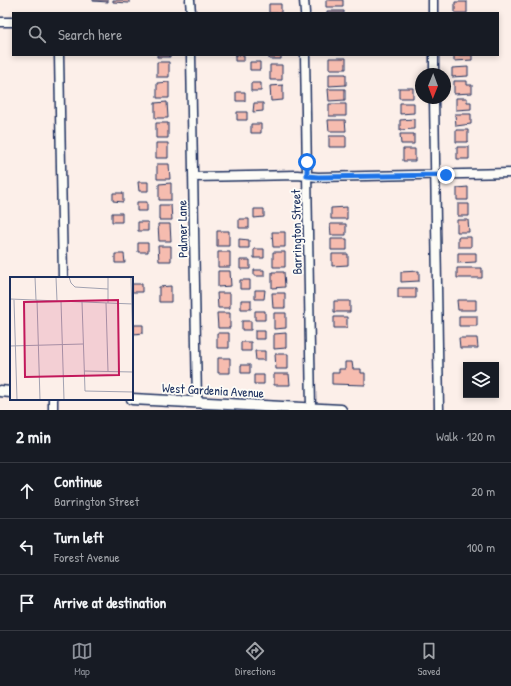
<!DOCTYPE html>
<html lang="en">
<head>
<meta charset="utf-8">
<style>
  :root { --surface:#171b24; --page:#242831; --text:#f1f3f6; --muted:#9ea1a6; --line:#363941; --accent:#8c9099 }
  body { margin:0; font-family:"Patrick Hand",sans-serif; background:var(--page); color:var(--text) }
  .controls { position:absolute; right:12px; bottom:12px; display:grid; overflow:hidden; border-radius:0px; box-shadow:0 2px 6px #0003 }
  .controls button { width:36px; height:36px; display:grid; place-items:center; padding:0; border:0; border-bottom:1px solid var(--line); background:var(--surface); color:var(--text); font:20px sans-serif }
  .compass { position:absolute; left:415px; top:68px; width:36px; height:36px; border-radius:50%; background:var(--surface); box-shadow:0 2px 6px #0003; rotate:181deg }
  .stop { position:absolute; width:12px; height:12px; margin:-9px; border:3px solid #1a73e8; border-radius:50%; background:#fff }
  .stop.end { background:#1a73e8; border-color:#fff; box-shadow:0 1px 4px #0008 }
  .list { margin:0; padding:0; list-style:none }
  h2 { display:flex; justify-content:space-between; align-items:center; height:52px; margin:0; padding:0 16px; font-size:17px }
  h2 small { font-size:13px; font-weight:400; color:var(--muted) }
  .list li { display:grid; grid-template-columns:26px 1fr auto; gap:12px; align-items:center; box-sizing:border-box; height:56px; padding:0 16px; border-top:1px solid var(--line) }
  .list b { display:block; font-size:15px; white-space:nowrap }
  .list p { margin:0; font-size:13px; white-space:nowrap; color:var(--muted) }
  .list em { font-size:13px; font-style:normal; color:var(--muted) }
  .icon { flex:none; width:22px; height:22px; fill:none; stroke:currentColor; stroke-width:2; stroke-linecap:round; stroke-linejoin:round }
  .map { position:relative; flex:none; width:511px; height:410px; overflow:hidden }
  .search { position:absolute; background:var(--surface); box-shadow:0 2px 6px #0003; left:12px; right:12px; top:12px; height:44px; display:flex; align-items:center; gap:10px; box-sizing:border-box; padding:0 14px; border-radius:0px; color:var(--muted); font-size:15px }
  .sheet { height:220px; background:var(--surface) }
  nav { display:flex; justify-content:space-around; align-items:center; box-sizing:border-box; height:56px; border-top:1px solid var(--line); background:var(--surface); font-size:11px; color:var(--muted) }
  nav a { display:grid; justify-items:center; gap:2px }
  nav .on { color:var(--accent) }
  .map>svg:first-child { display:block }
</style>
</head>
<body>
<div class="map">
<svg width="511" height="410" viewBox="0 0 511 410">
  <rect width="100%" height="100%" fill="#fcefe9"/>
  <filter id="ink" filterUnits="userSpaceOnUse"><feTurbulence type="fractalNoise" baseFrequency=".025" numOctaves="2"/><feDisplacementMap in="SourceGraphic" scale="8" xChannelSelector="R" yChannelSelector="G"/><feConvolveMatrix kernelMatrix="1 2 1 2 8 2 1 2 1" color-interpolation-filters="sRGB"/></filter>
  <g filter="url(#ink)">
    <path fill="#f6bcaf" stroke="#1b2f5e" d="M93 0H108V2L93 1Z
      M113 0H129V3L113 2Z
      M326 0H343V7H326Z
      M455 2H467V13H455Z
      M269 4H281V13H269Z
      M327 11H344V13H327Z
      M157 55H170V57H157Z
      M235 55H244V61H235Z
      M269 55H281V59H269Z
      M454 55H472V60L454 61Z
      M329 58H346V69H329Z
      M157 62H169V77H157Z
      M250 62H260V70H250Z
      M270 65H282V80H270Z
      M468 67V76L452 77V68Z
      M329 74H346V85L329 86Z
      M454 81H467V85H472V93L454 94Z
      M169 82V98H157V83Z
      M251 83H261V91H251Z
      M283 85V100L271 101 270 86Z
      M399 88H413V98H399Z
      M328 89H345V100L329 101Z
      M236 92H245V101H236Z
      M456 98H467V102H471V109L456 110Z
      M167 102 168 118H155V103Z
      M254 103H263V111L253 112Z
      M400 103H414V113L400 114Z
      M329 104H346V116H329Z
      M237 112H247V120H237Z
      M455 114H471V124L456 126Z
      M414 119V129L400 130V120Z
      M328 120H345L346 131H329Z
      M156 123H168V138H156Z
      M251 124H261V133H251Z
      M456 130H468V142H456Z
      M400 134H414V144H401Z
      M329 136H346V147H329Z
      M156 143H168V158H156Z
      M457 147H469V159H457Z
      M403 149H415V161H403Z
      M157 164H169L170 179H157Z
      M138 182H148V191H139Z
      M171 183V200H159V184Z
      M468 187V200H457V188Z
      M113 193H123V202L113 201Z
      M137 202H147V211H137Z
      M458 204H469V216H458Z
      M159 205H171L172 220H159Z
      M347 207V219H331V208Z
      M254 209H264V217L254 218Z
      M112 213H122V222H112Z
      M239 219H249V228H239Z
      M457 220H468L469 232H457Z
      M138 222H148V231H138Z
      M158 224H170L171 241H159Z
      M330 224H346V235H331Z
      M217 231H229V246H217Z
      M272 232H285V247H273Z
      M458 237H471V247H458Z
      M239 239 249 240V248H239Z
      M331 239H347V250H331Z
      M138 243H148V252H138Z
      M158 246H171V261H159Z
      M254 249H264V258H254Z
      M218 252H230V267H218Z
      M273 252H285V267H273Z
      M458 253H476V262L458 263Z
      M115 254H124L125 263H115Z
      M332 254H348V265L332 266Z
      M240 260H250V269H240Z
      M457 268H482V278H457Z
      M254 270H264V276H254Z
      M218 271H230L231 286 218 287Z
      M419 271V281L401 282V272Z
      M272 272H284L285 287 272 288Z
      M240 280H250V289H240Z
      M132 284H142V292H132Z
      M171 286V302H159V287Z
      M398 288H416V298H398Z
      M255 290H265L264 299H255Z
      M217 293H230V308H218Z
      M272 293H285V308H273Z
      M241 300H251V309H241Z
      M457 300H476V310H458Z
      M334 301H350V312H334Z
      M255 311H265V320H255Z
      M217 313H230V328H218Z
      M274 313H286V328L274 329Z
      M459 316H477V326H459Z
      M334 317H347V328H334Z
      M242 321H251V330H242Z
      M134 325H143V333L134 334Z
      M255 331H265V339H255Z
      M217 333H229V348H217Z
      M286 333V348L274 349V334Z
      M459 338H477L478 348H460Z
      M241 342H251V351H241Z
      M255 351H265V360H256Z
      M275 354H288V369H276Z
      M218 358H230V373H218Z
      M345 362H352L353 369H361V373H365V385L332 384V373H339V369H345Z
      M241 365H250V373H241Z
      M274 374H289L290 385H274Z
      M254 375H264V384H254Z"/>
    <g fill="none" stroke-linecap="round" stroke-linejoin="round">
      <defs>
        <path id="minor" d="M190 0 191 13
          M304 0 305 13
          M433 0V13
          M0 22H13
          M59 55 63 278
          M191 55 197 402
          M305 55 311 409
          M434 55V74
          M434 98 439 410
          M193 177 297 175 318 177 511 173
          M53 410V399"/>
        <path id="tertiary" d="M0 391 11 392
          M132 399 341 410"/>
      </defs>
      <use href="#minor" stroke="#1b2f5e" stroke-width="11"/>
      <use href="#tertiary" stroke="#1b2f5e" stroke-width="13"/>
      <use href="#minor" stroke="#fdfcf7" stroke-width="8"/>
      <use href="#tertiary" stroke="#fdfcf7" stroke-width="10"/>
    </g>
  </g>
  <g fill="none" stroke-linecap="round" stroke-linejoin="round" filter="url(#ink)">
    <path stroke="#1a73e8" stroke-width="5" d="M307 162V176L318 177 446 175"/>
  </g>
  <g text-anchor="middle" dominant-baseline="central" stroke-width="3.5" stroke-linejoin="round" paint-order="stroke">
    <g font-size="13" fill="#1b2f5e" stroke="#fdfcf7">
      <text transform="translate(182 229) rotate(-91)">Palmer Lane</text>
      <text transform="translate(296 232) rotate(-91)">Barrington Street</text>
      <text transform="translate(213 390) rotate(3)">West Gardenia Avenue</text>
    </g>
  </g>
  <g transform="translate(10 277)">
    <rect width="123" height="123" fill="#fcefe9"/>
    <path fill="none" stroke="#a2a2b1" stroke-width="1" d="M25 0 26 23M46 0 47 24M59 0 61 6 65 10 98 12M98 0V26M121 0 123 73M0 22 123 27M4 23 7 123M27 23 30 123M51 24 54 123M72 25 75 114 123 115M96 26 98 94M0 69 73 67M74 94 123 95"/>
    <path fill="#c2185b" fill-opacity="0.15" stroke="#c2185b" stroke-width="2" d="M108 23 109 98 15 100 14 25Z"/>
    <rect width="123" height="123" fill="none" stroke="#1b2f5e" stroke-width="2"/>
  </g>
</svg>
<div class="controls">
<button><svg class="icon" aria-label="layers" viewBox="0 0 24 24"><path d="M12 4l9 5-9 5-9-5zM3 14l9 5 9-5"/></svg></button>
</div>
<svg class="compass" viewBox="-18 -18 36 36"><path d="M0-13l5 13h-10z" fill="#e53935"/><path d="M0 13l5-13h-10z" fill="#9ea1a6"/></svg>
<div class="stop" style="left:307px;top:162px"></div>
<div class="stop end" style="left:446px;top:175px"></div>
<div class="search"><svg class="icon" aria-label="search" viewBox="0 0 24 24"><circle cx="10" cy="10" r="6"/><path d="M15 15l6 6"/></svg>Search here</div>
</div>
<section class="sheet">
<h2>2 min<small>Walk · 120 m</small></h2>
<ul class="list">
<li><svg class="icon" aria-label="ahead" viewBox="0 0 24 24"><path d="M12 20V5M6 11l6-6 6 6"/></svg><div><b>Continue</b><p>Barrington Street</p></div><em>20 m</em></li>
<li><svg class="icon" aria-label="left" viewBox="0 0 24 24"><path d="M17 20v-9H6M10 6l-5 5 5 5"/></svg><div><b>Turn left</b><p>Forest Avenue</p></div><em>100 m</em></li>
<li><svg class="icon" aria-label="arrive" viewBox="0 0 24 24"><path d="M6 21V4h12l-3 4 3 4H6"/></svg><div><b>Arrive at destination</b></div></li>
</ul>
</section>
<nav>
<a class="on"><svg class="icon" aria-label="map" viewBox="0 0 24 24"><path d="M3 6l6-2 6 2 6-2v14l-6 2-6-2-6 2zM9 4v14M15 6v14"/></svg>Map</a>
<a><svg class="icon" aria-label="directions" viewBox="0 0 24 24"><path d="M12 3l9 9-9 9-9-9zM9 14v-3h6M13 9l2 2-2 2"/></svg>Directions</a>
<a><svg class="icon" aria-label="saved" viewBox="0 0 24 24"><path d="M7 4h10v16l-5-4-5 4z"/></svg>Saved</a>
</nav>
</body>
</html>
